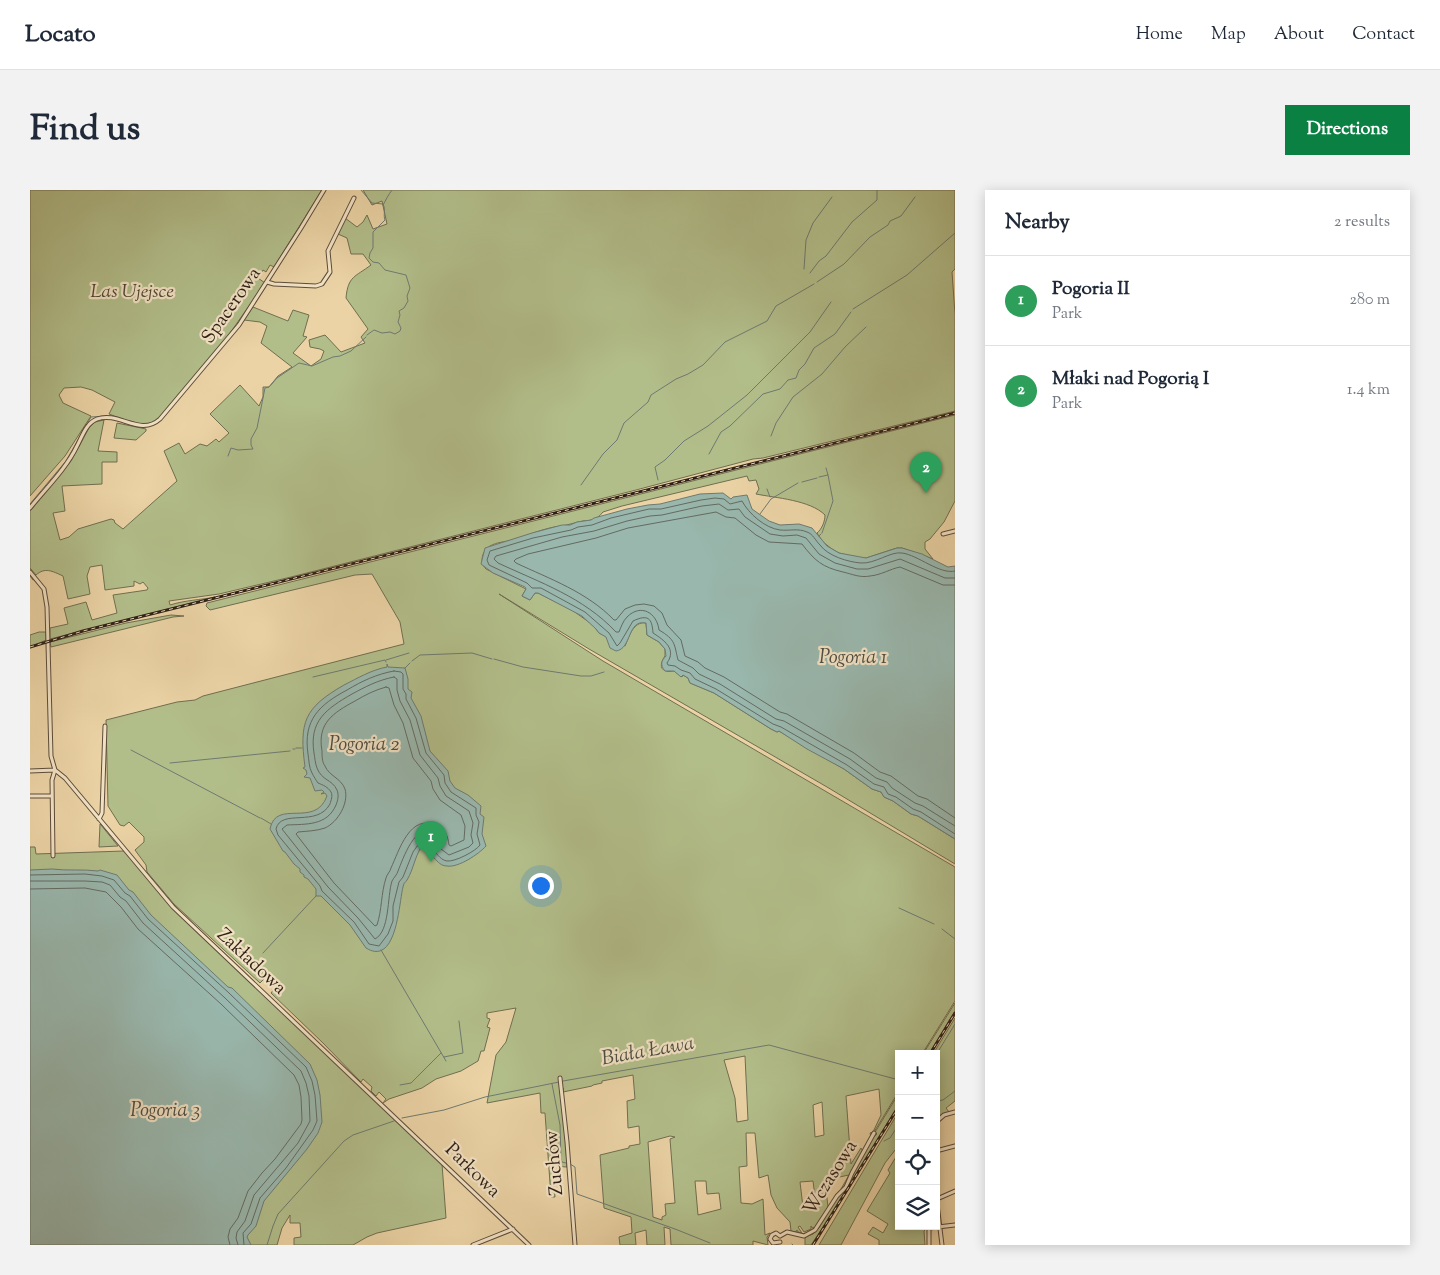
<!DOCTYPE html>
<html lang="en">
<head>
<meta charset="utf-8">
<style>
  :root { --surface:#fff; --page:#f2f2f3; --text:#1f2937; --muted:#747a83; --line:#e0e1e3; --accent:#0b8043 }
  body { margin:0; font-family:"Sorts Mill Goudy",serif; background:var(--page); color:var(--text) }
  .controls { position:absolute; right:15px; bottom:15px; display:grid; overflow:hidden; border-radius:0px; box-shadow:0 2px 12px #0003 }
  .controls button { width:45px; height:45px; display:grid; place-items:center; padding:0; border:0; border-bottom:1px solid var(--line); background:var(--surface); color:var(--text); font:25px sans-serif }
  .you { position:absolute; left:510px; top:695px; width:18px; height:18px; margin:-12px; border:4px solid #fff; border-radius:50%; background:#1a73e8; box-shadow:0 0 0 8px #1a73e833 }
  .badge { display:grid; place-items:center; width:32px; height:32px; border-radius:50%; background:var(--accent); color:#fff; font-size:16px; font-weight:700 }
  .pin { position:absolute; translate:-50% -41px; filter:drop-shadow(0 1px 2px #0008) }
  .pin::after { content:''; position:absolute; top:26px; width:18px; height:15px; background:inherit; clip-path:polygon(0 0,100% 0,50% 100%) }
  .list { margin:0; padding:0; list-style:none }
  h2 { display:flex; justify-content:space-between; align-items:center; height:65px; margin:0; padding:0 20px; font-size:21px }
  h2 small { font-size:16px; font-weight:400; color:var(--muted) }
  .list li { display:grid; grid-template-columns:32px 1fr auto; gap:15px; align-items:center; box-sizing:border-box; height:90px; padding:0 20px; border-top:1px solid var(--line) }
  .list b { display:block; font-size:19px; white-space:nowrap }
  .list p { margin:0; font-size:16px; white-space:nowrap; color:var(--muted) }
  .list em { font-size:16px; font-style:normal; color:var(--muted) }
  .icon { flex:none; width:28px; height:28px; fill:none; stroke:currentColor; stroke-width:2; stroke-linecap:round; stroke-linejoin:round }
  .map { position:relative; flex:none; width:925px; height:1055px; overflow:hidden; border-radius:0px }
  header { display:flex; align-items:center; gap:30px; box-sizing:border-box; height:70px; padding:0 25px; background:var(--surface); border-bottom:1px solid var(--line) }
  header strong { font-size:24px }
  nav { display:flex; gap:28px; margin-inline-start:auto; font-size:18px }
  .intro { display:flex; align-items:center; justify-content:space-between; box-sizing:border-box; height:120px; padding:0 30px }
  h1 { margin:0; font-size:35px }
  .button { padding:12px 22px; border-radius:0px; background:var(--accent); color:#fff; font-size:18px; font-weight:700 }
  main { display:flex; gap:30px; padding:0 30px }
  aside { flex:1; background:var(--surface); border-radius:0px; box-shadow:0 2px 12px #0003 }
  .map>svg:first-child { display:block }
</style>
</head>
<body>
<header>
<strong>Locato</strong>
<nav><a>Home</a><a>Map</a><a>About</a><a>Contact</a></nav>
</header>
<div class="intro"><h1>Find us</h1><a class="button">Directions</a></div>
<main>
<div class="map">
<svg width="925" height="1055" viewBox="0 0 925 1055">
  <rect width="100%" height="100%" fill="#ebd3a5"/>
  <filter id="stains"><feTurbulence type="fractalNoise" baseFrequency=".004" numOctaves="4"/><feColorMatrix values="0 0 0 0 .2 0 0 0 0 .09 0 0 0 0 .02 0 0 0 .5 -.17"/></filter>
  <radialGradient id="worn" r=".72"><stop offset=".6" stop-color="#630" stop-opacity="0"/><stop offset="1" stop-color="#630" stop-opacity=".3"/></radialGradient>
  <path fill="#b2be8a" stroke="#706e50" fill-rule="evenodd" d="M0 0H292L244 77 240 75 236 82 233 80 228 88 235 93 198 146 127 231 114 235 92 229 79 224 85 212 62 200 51 197 34 198 29 205 33 213 61 226 35 266 0 306Z
    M333 0H925V79L922 82 925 124V221L733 268 723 269 606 300 261 387 189 404 139 411 140 415C156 410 170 410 185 407L20 449V438L38 434 34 418 56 412 62 430 87 423 83 405 117 400 118 398 113 392 110 394 104 391V396L75 400 72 375 60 377 57 386 60 404 38 409 33 386C22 381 15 377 6 385L0 378V321L41 271 59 238 65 232 74 230 68 261 87 262V272H72V294L32 296 35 321 23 323 30 350 39 347 48 339 81 329 84 330 85 333 93 339 147 291 134 261 149 253 155 264 170 254 177 256 186 249 189 252 199 243 180 224 210 195 229 216 233 207V197H239L248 186 262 177 231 153 237 136 230 132 214 130 223 117 258 131 263 120 279 125 273 146 277 147 263 163 281 176 291 169 294 161 290 159 280 157 279 150 295 145 311 162 335 153 331 147 338 139 316 108C318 86 325 87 341 75L333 64H321L317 48 308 44 315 28 327 37 333 32 337 25 343 39 357 34 352 11 342 15Z
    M925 225V311L914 332 900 349 895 352V359L903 369 872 358H867L836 368H829L809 363 802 359 793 352 787 343C792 339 795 331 795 325 780 310 746 308 726 304L729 299 726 290 719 291 717 286 592 316 573 322C570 326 566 329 561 330 559 331 556 330 553 331 546 332 539 335 531 336 517 337 496 346 482 350 475 352 467 352 460 356 452 361 449 372 456 379L496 399 492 406 500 410 505 403H508L542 420 563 435 569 443 595 456C599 447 603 431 616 433L617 445 629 452 635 459V466C632 470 628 479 636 481 639 482 641 481 644 481L652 487 653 485 658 488 660 493 684 503 741 539 747 542 749 541 814 579 842 599 851 602 854 607 863 611 881 624 888 626 925 649V674L797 597 559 459 469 404 573 471 925 677V811L892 864H869V901L841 947 840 943 843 942 851 925 849 899 816 906 821 974 831 958 833 962 818 992 812 1000 811 999 819 985 795 990 798 1017 786 1037 782 1038 781 1036V1039L774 1042 770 1036 768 1037 772 1043 768 1042 767 1040 766 1042 761 1041 760 1032 747 1018 741 1005 738 985 729 988 725 943H716L717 976 709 977 711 1013 722 1014 733 1009 735 1045 740 1043 737 1047 738 1055 723 1051V1055H641L640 1039 634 1037 635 1055H617L616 1040 605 1043 606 1055H590L589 1047 602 1043 601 1027 574 1018 570 965 599 958V956L610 954 609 936 598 938 597 911 605 909 603 885 572 891V893L563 895 562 896 533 902V898L537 977 522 976 525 1007H521L515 923H511L510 903 457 913 466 865 476 852 486 818 457 823V828L460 829 457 837 460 838 454 861H451L448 871 431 881 406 889 392 898 359 909 353 913 356 909 349 902 346 906 341 901 342 897 333 889 331 892 293 853 241 803 248 794 237 786 230 793 144 714 117 682 116 675 105 660 114 652V647L99 632 94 636 90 635 78 616 76 530 147 512 165 510 173 506 374 454 370 432 342 384 325 385 180 420 176 416 177 413ZM715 866 718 930 707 932 705 908 694 870ZM792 912 794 945 785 947 783 915ZM640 946 645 947 640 949 645 1013 635 1014 636 1025 632 1027V1030L623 1027 618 952ZM665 991H676L677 1004 689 1003 691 1019 668 1025ZM783 991 786 1015 773 1017 770 992Z
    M87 233 116 239V241L106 250 84 248Z
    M141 425 154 426 143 427 21 457 20 452 96 433Z
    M9 442H16V450L0 457V445Z
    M70 634 71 635 88 656 69 657Z
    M0 657H5L6 664 94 661 143 719 412 974 416 1028 347 1043 337 1047 323 1055H264V1048L271 1047 270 1033H260V1025L252 1038 247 1055H0Z
    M925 813V821L899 864H893Z
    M925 828V911L916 918 919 922 912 924 906 930V864H903Z
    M869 903V914L808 1015 781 1055H775V1047L783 1044 789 1038 807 1008 816 998 823 983 842 949 847 944 845 942 847 939Z
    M869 921V955L855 973 811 1055H789Z
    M869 962V1036H899L894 1041 895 1055H849V1050L838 1044 843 1037 853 1043 858 1034 837 1021 860 983 858 980Z"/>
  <path fill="#99b7ad" stroke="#6e7a71" d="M693 303 701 309 703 307 717 305 722 319 739 331 750 335 769 334 782 338 797 356 809 363 836 368 867 358H872L892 364 918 377 925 376V649L888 626 881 624 863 611 854 607 851 602 842 599 814 579 777 559 749 541 747 542 741 539 684 503 660 493 658 488 653 485 651 487 644 481H635C630 475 631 471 636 466L635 459 629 452 617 445 616 433C597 429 602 459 586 461L580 458 576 447 569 443 566 439 552 426 508 403H505L500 410 492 406 496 399 495 397 463 383 451 374 455 358 502 343 532 335H540L547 332 561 330 564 328 597 319 618 315 630 314 670 304Z
    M357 474 358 477 375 478 378 489V499L382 502 381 508 391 526 400 561 418 581 420 591 425 598 438 605 451 616 450 624 454 627 452 644 456 656C449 664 428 678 417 676 411 676 408 672 404 668 399 663 397 661 400 654L395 652C385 663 384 679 377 690 373 696 375 690 373 697 369 712 367 777 336 758L320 735 291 706H286V699L278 689 274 687V685L270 682V679L264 674 255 662 253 661 240 639C246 608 285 639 297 606L295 603 291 604 294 602 292 600 285 601 280 588 274 587 277 584 276 580 273 578 275 577C269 532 274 518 314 495 328 488 341 480 357 477Z
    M22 679C38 681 53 679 68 681L70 680 87 685 99 700 103 702 121 725 198 797 202 798 280 874 287 890 290 905 292 932 288 943 277 959 234 1011 226 1036 218 1045 217 1047 221 1055H0V680Z"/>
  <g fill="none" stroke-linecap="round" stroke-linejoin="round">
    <path stroke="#636b62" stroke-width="1" d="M925 381C910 385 888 365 872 363 861 361 845 374 831 373 818 372 798 366 790 355 785 350 783 344 777 342 768 338 760 341 750 340 735 338 719 324 712 311L700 314 694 309 685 308 671 310 631 319H619L581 328 562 335 548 337 541 340 503 348 460 361 457 370 459 375 497 393 502 398H511L555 422 579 443 587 456 590 453 603 431C618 424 622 428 623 443 634 450 647 459 637 473L638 475 645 476 651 480 660 483 665 489 686 499 743 534 751 537 817 575 844 594 854 597 858 604 866 607 883 619 891 622 925 644
      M925 388H915L870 369 838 379H827L805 373 789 364 776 348 767 345 753 346 740 344 715 327 709 319 698 320 689 314 672 316 632 325 620 326 597 331 564 341 532 347 466 366 464 369 468 373C511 393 553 407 586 442H589C591 437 593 431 597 427 611 413 627 423 629 440 646 450 644 454 648 470L663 478 669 484 690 494 746 529 754 531 820 569 846 588 857 592 862 598 885 613 893 616 925 636
      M925 395H913L870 377C860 379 851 385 840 386 830 388 822 384 813 382 792 377 785 371 772 354L739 352 726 345 705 328 696 327 686 322 598 338 566 348 498 364 486 369 484 371 486 373C520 389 557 402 584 430H586L595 419 605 415 614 414 624 416 632 423 637 435 651 450 655 466 668 472 675 478 694 487 750 522 757 524 824 563 850 582 861 586 888 606 897 609 925 628
      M364 481 371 482 373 484V499L376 504V509L386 528 396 563 414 585 415 593 421 602 446 618V625L449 632 447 644 450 655C446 661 425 672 417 671 411 670 408 665 404 661L405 653 402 649 398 647 392 649 383 662 373 687 369 692 363 716V731L358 744 349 756 339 754 324 732 292 701 290 696 248 645 246 639C251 618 287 638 300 614 301 610 303 606 301 602 298 597 293 595 288 593 286 590 284 587 282 583 279 578 279 570 278 564 273 530 289 515 317 500 332 491 347 484 364 481Z
      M364 487 367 489V500L370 511 380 530 390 565 408 588 410 596 416 606 439 621 443 633 441 645 443 653 439 657 419 665 411 659C411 653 411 646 404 642 385 632 373 669 368 681 367 685 364 687 362 691 357 707 360 741 345 749L328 728 298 697 252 639 257 635C276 634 297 636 306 615 308 610 309 605 307 600 302 589 292 591 287 578 285 573 285 568 284 563 279 531 296 519 322 504 335 497 348 490 364 487Z
      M356 497 359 498 364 515 373 533 383 568 401 591 403 599 410 610 431 625 435 636 434 650 421 656 419 655C418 646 415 639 407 636 380 622 369 661 361 678 360 682 357 684 356 688 351 703 352 720 347 735L345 736 304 693 266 644 268 642C278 641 286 641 295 638 308 632 319 613 315 599 311 588 299 586 295 576 292 572 292 566 292 561 287 533 303 523 325 511 335 505 345 500 356 497Z
      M0 685 55 684 72 686 84 690 95 703 100 706 118 729 199 803 276 877 282 891 285 905 287 931 283 940 256 978 230 1008 221 1034 213 1043 214 1055
      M0 691H55L72 692 80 695 90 707 96 711 113 733 195 808 271 881 276 893 279 906 280 931 268 953 224 1005 215 1031 207 1042 206 1048 208 1055
      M0 699 55 698 76 702 91 717 108 739 191 814 264 885 269 895 271 907 272 930 271 934 245 969 232 983 218 1001 208 1028 200 1039 198 1047 200 1055"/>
    <path stroke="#6e7a71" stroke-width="1" d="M331 0 342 13 353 14C356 20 353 25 355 30L343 42V58L340 63 339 68 343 72 349 73 355 80 376 85 380 98 377 106 378 111 374 118 369 121 370 125 368 132 371 138 370 141 365 144 360 142 352 143 344 140 337 145
      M353 15C356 10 358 5 362 0
      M774 79 776 50 783 33 802 7
      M780 83 789 71 796 66 822 32 847 10V0
      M787 92 814 74 840 47 858 35 860 31 871 26 885 7
      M823 119 877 85 925 43
      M741 246 746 233 763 207 792 184 815 157 836 137
      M679 264 691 242 700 236 733 204 750 199 758 190 766 188 769 180 775 174 784 158 805 144 821 122
      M198 266 201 258 208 260 223 259 221 255V249L227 238 235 198 239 197 247 188 269 173 282 176 303 167 310 166 321 161 336 147
      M789 287 798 285 796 278
      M628 290 625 277 635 270 654 251 678 236 717 205 780 142 801 112
      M772 292 787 288
      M551 295 573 264 587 250 594 233 618 212 621 205 646 189 658 184 673 175 695 152 737 131 746 116 784 94
      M737 299 740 307
      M0 314 36 271 61 227 76 226
      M730 324 741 309 768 293
      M792 343 803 311 798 285
      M789 346 791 344
      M0 386 3 390
      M464 469 493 477 551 486H561L574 482
      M356 470 379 463
      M382 471 390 465 442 463 462 469
      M375 478 380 473
      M283 487 355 470 356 472
      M266 558H272
      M263 559H265
      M101 560 230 628
      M140 573 260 561
      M231 628 241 634
      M869 718 904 734
      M912 739 925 749
      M351 760 416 871
      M233 763 286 706
      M906 865 925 834
      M414 867 433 863 429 831
      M533 891 739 855 869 890
      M522 894 530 935 531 969 532 972 536 973
      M370 895 381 893 411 863
      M906 911 913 910 925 901
      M372 928 414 920 455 907 529 892
      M854 951 860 948 869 934
      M540 974 545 977 547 1004 645 1039 680 1053
      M762 1054 763 1055
      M237 1055 243 1036 248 1024 314 951 323 945 364 931"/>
    <defs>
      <path id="street" d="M237 92 244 94 286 96 292 94 300 82 298 61 324 8
        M0 318C16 298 36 279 47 256 52 247 56 233 67 229 89 221 110 247 130 229L209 135 271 38 294 0
        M913 344 925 341
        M0 382 14 399 17 417 21 566 25 580 22 590 23 666
        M25 580 35 588 143 717 499 1055
        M0 581 25 580
        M0 606H22
        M69 629 72 623 75 536
        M530 888 537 952 545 1055
        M906 932 914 925 925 922
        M906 961 925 956
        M906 1006 912 1055
        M907 1009 925 1001
        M750 1046 757 1042 774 1046 785 1040 807 1006 816 997 822 983 844 943
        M743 1053 740 1049 742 1045 746 1043 750 1046
        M743 1053 750 1052
        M443 1055 483 1039
        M899 1055V1038L925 1035"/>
    </defs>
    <use href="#street" stroke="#5c4c3a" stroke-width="5"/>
    <use href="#street" stroke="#f2e2c4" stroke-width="3"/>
    <defs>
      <path id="rail" d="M0 457 53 441 925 223
        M900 864 925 823
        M783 1055 869 916"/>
    </defs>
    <use href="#rail" stroke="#2d1f16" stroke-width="3"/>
    <use href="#rail" stroke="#f2e2c4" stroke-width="1" stroke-dasharray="4" stroke-linecap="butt"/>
  </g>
  <g text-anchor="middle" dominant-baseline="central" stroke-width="4.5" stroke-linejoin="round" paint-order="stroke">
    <g font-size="19" font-style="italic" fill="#4e4733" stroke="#f2e2c4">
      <text x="102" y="102">Las Ujejsce</text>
    </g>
    <g font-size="19" fill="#2d1f16" stroke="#f2e2c4">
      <text transform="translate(202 116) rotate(-55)">Spacerowa</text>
      <text transform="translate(221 772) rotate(43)">Zakładowa</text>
      <text transform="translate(525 973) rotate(-95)">Zuchów</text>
      <text transform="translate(442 981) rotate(44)">Parkowa</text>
      <text transform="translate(801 988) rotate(-58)">Wczasowa</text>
    </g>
    <g font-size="20" font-style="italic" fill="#4d4d43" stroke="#f2e2c4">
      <text x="823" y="468">Pogoria 1</text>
      <text x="334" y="555">Pogoria 2</text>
      <text transform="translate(618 862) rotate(-10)">Biała Ława</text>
      <text x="135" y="921">Pogoria 3</text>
    </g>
  </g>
  <rect width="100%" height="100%" filter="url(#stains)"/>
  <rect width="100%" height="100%" fill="url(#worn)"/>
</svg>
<div class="controls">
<button>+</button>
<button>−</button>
<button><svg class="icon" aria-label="locate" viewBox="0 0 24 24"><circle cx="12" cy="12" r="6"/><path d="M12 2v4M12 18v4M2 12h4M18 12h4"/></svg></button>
<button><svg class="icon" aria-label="layers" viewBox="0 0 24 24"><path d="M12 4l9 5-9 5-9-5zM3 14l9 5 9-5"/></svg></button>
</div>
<div class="you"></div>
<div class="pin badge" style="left:401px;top:672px;background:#2e9e5b">1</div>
<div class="pin badge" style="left:896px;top:303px;background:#2e9e5b">2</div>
</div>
<aside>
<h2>Nearby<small>2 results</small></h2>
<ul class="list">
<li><span class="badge" style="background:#2e9e5b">1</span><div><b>Pogoria II</b><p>Park</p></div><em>280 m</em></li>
<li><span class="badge" style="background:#2e9e5b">2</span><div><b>Młaki nad Pogorią I</b><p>Park</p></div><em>1.4 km</em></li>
</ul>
</aside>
</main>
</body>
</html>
